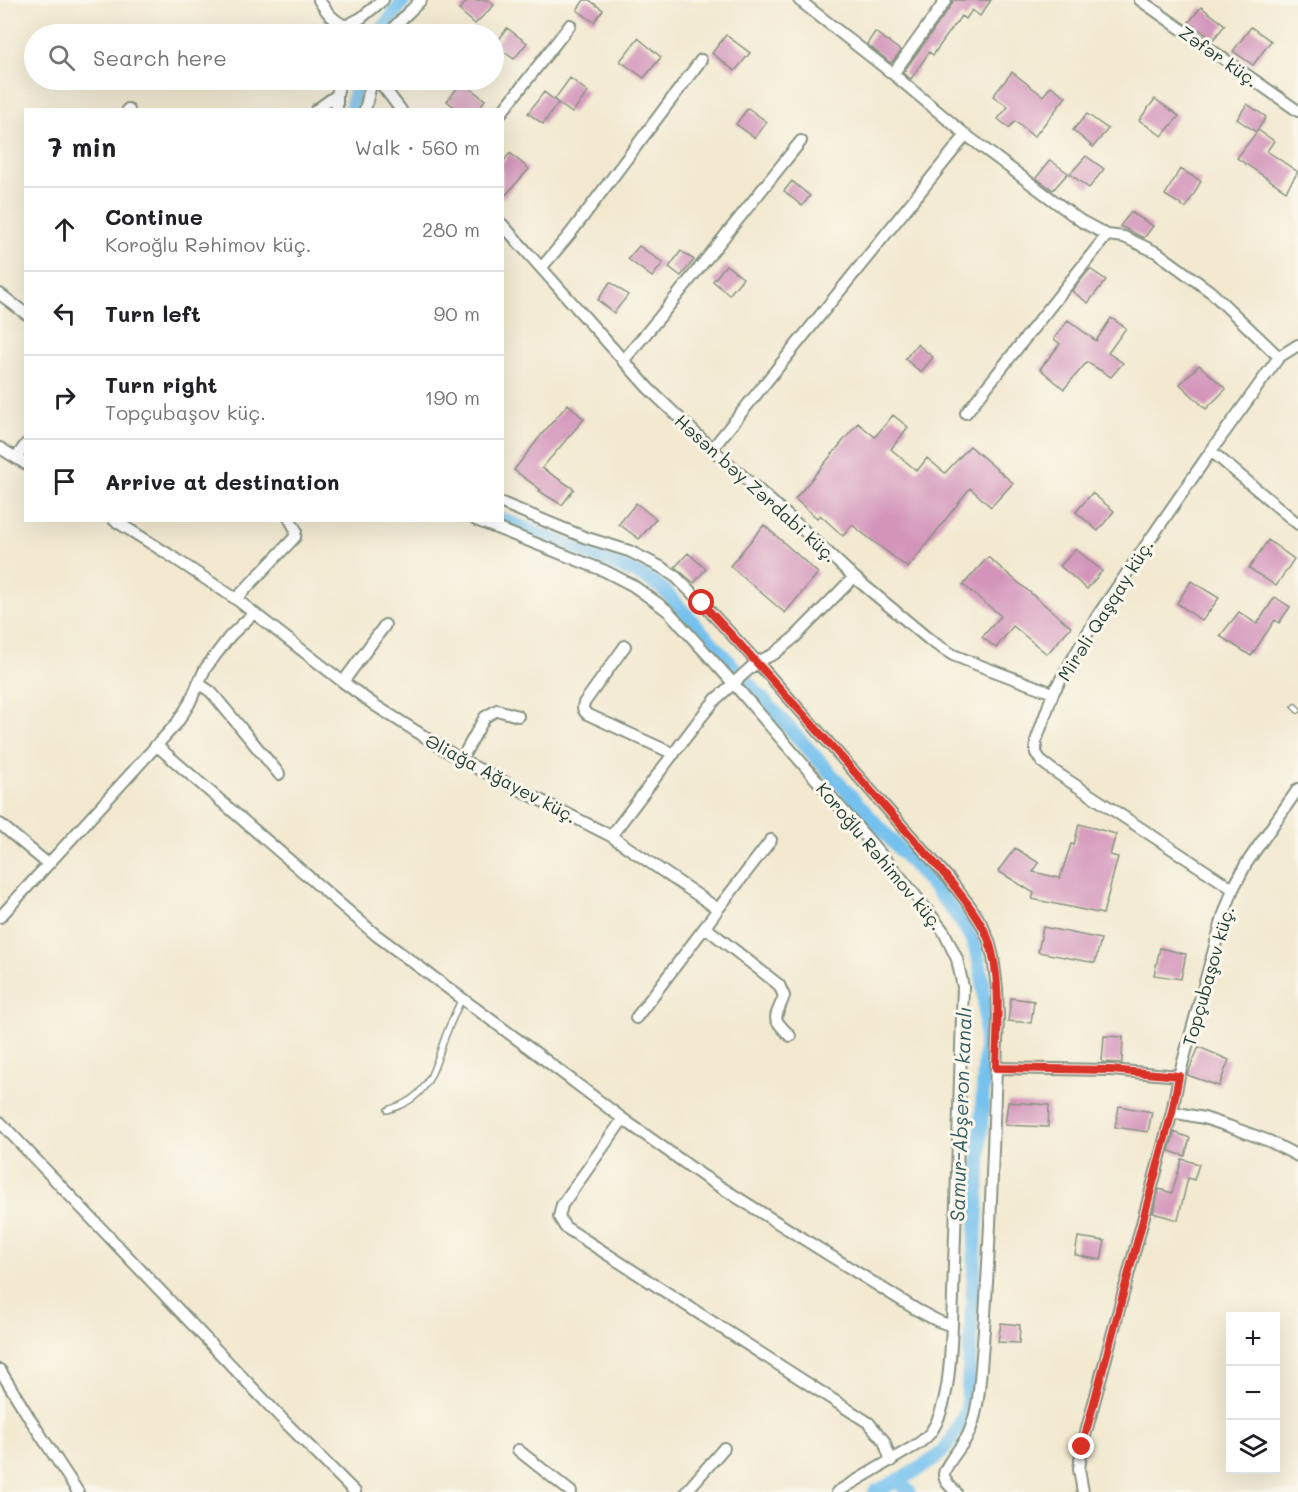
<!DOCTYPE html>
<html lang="en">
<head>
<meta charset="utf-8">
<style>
  :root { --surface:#fff; --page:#f2f2f2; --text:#202124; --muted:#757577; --line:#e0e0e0 }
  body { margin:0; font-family:Mali,sans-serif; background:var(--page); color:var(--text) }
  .controls { position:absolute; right:18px; bottom:18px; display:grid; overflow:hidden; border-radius:0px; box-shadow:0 6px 24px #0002 }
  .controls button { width:54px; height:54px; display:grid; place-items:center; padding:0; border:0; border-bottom:2px solid var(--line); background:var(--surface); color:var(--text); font:30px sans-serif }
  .stop { position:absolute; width:18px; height:18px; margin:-14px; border:4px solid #d93025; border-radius:50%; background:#fff }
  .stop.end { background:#d93025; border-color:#fff; box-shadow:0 2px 6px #0008 }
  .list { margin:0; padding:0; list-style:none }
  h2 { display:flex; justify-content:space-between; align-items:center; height:78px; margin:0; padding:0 24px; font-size:26px }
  h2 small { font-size:20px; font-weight:400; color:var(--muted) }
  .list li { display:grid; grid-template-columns:39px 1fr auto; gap:18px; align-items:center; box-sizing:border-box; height:84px; padding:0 24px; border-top:2px solid var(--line) }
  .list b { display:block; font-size:22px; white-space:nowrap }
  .list p { margin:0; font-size:20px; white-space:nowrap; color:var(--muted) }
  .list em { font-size:20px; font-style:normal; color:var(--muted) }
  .icon { flex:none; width:33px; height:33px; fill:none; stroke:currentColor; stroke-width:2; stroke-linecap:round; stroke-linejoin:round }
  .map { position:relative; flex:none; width:1298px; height:1492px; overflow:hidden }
  .search { position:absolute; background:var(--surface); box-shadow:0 6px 24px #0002; left:24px; top:24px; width:480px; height:66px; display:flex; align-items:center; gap:15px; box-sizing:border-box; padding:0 21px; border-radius:33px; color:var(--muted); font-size:22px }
  .panel { position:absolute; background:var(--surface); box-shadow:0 6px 24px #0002; left:24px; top:108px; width:480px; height:414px; border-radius:0px }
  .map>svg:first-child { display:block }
</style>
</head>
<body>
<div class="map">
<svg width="1298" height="1492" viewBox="0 0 1298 1492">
  <rect width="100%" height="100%" fill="#fbf7ec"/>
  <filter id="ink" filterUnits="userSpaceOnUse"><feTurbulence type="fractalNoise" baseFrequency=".0167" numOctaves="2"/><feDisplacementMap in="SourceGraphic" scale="12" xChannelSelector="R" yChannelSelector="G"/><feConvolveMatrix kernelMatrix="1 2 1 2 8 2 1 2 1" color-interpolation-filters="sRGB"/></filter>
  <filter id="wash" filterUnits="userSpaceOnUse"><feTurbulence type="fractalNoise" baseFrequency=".008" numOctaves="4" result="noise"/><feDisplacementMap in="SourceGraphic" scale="24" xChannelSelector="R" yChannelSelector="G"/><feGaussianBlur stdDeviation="1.35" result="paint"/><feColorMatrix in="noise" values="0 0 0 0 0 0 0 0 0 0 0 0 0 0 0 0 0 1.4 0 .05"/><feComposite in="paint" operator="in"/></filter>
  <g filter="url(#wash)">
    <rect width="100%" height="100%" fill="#f2e9d0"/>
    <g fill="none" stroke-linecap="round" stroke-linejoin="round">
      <path stroke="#74c1ee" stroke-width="14" d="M379 34 404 0
        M351 110 357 80
        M502 519 643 576 663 589 931 884C947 904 968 926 976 950 986 981 985 1017 985 1049L967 1408C961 1423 955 1437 944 1450 931 1465 894 1482 875 1492
        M896 1480 909 1492"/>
    </g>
    <g id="blocks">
      <path fill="#d394ba" d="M468 0H488L494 5 475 24 459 10Z
        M584 0H589L603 10 594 22 577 10Z
        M953 0H991L980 16 972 10 966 19 961 16 933 55 929 52 911 79 903 73 952 4Z
        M1201 7 1225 25 1213 40 1189 22Z
        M1251 27 1271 41 1253 65 1233 51Z
        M507 28 527 43 514 59 495 45Z
        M875 32 901 51 891 63 867 44Z
        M726 35 750 53 735 71 712 53Z
        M638 38 661 57 644 78 620 61Z
        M1012 72 1043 96 1051 86 1066 97 1034 137 1015 121 1009 128 998 119 1008 107 993 96Z
        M570 78 588 92 572 113 554 100Z
        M462 82 485 100 478 110H458L447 101Z
        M544 92 558 103 543 124 528 113Z
        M1155 99 1179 116 1162 136 1139 120Z
        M1247 104 1266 117 1256 132 1237 119Z
        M748 108 767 122 755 138 736 124Z
        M1087 114 1108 129 1093 147 1073 130Z
        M1258 130 1274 141 1267 151 1298 172 1286 191 1237 158Z
        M510 153 529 169 502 199V163Z
        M1086 156 1104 169 1089 188 1070 174Z
        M1050 160 1068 173 1053 190 1036 178Z
        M1180 169 1201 181 1186 208 1165 195Z
        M792 181 810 196 802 206 784 191Z
        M1131 212 1153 226 1144 238 1120 226Z
        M639 246 663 263 652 277 628 259Z
        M681 251 694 260 681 276 669 267Z
        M726 265 743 278 729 295 713 281Z
        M1090 269 1106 280 1088 303 1072 291Z
        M610 282 628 295 614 313 598 300Z
        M1111 318 1126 328 1108 353 1123 363 1111 377 1087 362 1064 389 1040 369 1060 344 1054 339 1068 320 1096 341Z
        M917 344 933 357 921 372 905 359Z
        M1199 365 1226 389 1206 409 1180 384Z
        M568 404 584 419 542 468 574 489 562 505 539 491 541 490 514 470 542 434Z
        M893 415 908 427 891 449 917 471 927 458 945 473 970 446 1013 483 991 507 970 488 908 568 852 525 843 536 820 515 817 518 795 499 858 423 875 437Z
        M1092 493 1114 511 1098 531 1076 512Z
        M636 503 656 519 639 539 619 524Z
        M764 525 818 573 785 613 730 566Z
        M1268 540 1294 559 1276 586 1249 568Z
        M1076 549 1102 571 1087 589 1060 566Z
        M688 553 706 569 694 583 675 567Z
        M988 557 1071 627 1047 654 1013 626 996 648 982 637 1001 616 963 585Z
        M1191 581 1219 598 1202 621 1177 603Z
        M1275 597 1290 607 1279 623 1275 620 1251 656 1220 636 1239 612 1257 624Z
        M1079 824 1116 834 1110 855 1118 857 1103 914 1032 899 1034 893 998 871 1015 848 1039 863 1033 872 1060 878 1071 844 1074 845Z
        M1043 927 1101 939 1095 963 1038 952Z
        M1160 948 1186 954 1181 979 1154 975Z
        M1011 998 1034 1001 1031 1023 1008 1021Z
        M1104 1036 1123 1037 1122 1063 1102 1062Z
        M1199 1047 1229 1060 1219 1086 1187 1075Z
        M1008 1102 1049 1105 1048 1127 1005 1125Z
        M1119 1106 1152 1112 1148 1132 1115 1127Z
        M1174 1132 1190 1138 1185 1156 1169 1151Z
        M1182 1159 1199 1164 1194 1180 1188 1178 1178 1220 1153 1213 1159 1189 1172 1193Z
        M1078 1237 1105 1241 1101 1260 1075 1255Z
        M1001 1323 1020 1325 1019 1343 998 1342Z"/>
    </g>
  </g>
  <g filter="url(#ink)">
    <use href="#blocks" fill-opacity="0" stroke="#889382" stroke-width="1.5"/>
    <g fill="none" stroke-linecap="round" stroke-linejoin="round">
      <defs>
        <path id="service" d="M1295 707 1298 710
          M388 1110C393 1108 400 1106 405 1103 431 1090 436 1062 445 1037 450 1024 456 1011 462 998"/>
        <path id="minor" d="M319 0C326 11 333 21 346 26
          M799 0 893 74 966 135 1081 221 1107 235 1124 237 1158 253 1211 292 1279 357
          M1140 0 1298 111
          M346 26 361 18 383 0
          M391 34 396 25 421 0
          M893 74 946 0
          M378 80 401 110
          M128 109 129 110
          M316 110 337 95
          M337 110V95L340 80
          M365 110 372 80
          M502 112 570 25
          M502 224 648 388 712 449 797 524 854 577 931 641 953 655 986 668 1053 693
          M542 267 570 234 701 60
          M0 294 26 314
          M623 361 659 318 801 141
          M966 413 1107 235
          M0 448 26 464
          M712 449 966 135
          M1211 451 1298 524
          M16 458 26 444
          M502 503 584 537 629 551 661 567 676 577 702 603 757 662 949 879 970 906 982 925 989 941 993 957 997 988 998 1017C993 1134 991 1251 981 1368 979 1391 978 1413 968 1435 963 1445 945 1465 944 1474 944 1482 951 1487 956 1492
          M114 520 168 554 236 599 343 682 376 706 422 735 461 760 611 836 718 909 705 927 779 985 784 996C775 1021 770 1015 790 1036
          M476 520 605 571 632 585 656 602 669 612 733 683 903 880 931 915 944 932 957 959 963 987 952 1326C950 1358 950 1404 931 1432 926 1438 920 1443 913 1447L837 1492
          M236 599 295 537 296 530 290 520
          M625 646 584 703C582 708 583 710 587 714L674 754
          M343 682 385 625
          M198 683 211 692 217 699 279 774
          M156 745 376 935 540 1056 623 1119 703 1176 917 1310 938 1321 952 1326
          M461 760 485 717 497 710 518 716
          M0 824 48 864
          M611 836 702 716 716 699 757 662 774 654 795 637 854 577
          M1233 889 1054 771 1042 762 1036 753V741L1053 693 1098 615 1211 451 1279 357 1298 345
          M718 909 771 840
          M0 917 177 723 189 704 205 669 230 636 254 613
          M636 1018 705 927
          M996 1068 1111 1070 1179 1076
          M1172 1112 1204 1118 1231 1127 1269 1141 1298 1156
          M623 1119 562 1205 559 1217 565 1227 869 1423 884 1441 891 1461
          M0 1122 286 1423 355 1492
          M0 1370 30 1419 78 1492
          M518 1450 571 1492
          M686 1492 724 1448
          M1083 1492 1079 1469 1082 1447 1172 1112 1179 1076 1223 917 1233 889 1246 864 1298 789"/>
      </defs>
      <use href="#service" stroke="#889382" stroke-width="8"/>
      <use href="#minor" stroke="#889382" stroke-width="14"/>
      <use href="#service" stroke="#fff" stroke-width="5"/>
      <use href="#minor" stroke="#fff" stroke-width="10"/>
    </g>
  </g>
  <g fill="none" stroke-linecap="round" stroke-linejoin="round" filter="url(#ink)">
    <path stroke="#d93025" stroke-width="8" d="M702 603C767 673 830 744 893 816 916 842 940 867 961 895 972 909 983 924 989 941 1002 981 997 1026 996 1068L1111 1070 1179 1076 1172 1112 1082 1447"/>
  </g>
  <g text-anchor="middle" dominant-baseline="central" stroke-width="6" stroke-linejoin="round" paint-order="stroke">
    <g font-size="18" fill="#1f3d34" stroke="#fbf7ec">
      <text transform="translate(1219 56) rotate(35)">Zəfər küç.</text>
      <text transform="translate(756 488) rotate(42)">Həsən bəy Zərdabi küç.</text>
      <text transform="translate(1105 610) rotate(-58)">Mirəli Qaşqay küç.</text>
      <text transform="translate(501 778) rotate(28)">Əliağa Ağayev küç.</text>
      <text transform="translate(880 856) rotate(50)">Koroğlu Rəhimov küç.</text>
      <text transform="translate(1208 976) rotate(-74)">Topçubaşov küç.</text>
    </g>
    <g font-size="20" font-style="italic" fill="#345e62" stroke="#fbf7ec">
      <text transform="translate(960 1114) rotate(-88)">Samur-Abşeron kanalı</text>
    </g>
  </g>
</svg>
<div class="controls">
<button>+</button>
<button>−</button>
<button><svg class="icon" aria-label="layers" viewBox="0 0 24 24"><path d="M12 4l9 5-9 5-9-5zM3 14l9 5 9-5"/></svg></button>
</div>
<div class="stop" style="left:702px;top:603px"></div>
<div class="stop end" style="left:1082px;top:1447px"></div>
<div class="search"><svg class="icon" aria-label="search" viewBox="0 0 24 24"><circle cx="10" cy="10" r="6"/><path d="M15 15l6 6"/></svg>Search here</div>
<section class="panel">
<h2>7 min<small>Walk · 560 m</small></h2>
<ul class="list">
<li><svg class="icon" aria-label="ahead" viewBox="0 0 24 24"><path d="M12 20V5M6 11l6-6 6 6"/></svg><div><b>Continue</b><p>Koroğlu Rəhimov küç.</p></div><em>280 m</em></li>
<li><svg class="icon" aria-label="left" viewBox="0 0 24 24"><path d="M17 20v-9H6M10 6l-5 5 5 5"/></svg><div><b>Turn left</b></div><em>90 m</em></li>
<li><svg class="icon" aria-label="right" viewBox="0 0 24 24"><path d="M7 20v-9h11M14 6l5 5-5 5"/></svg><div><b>Turn right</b><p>Topçubaşov küç.</p></div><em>190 m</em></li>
<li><svg class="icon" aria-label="arrive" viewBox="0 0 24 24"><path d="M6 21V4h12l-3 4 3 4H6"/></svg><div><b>Arrive at destination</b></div></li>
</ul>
</section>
</div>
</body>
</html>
